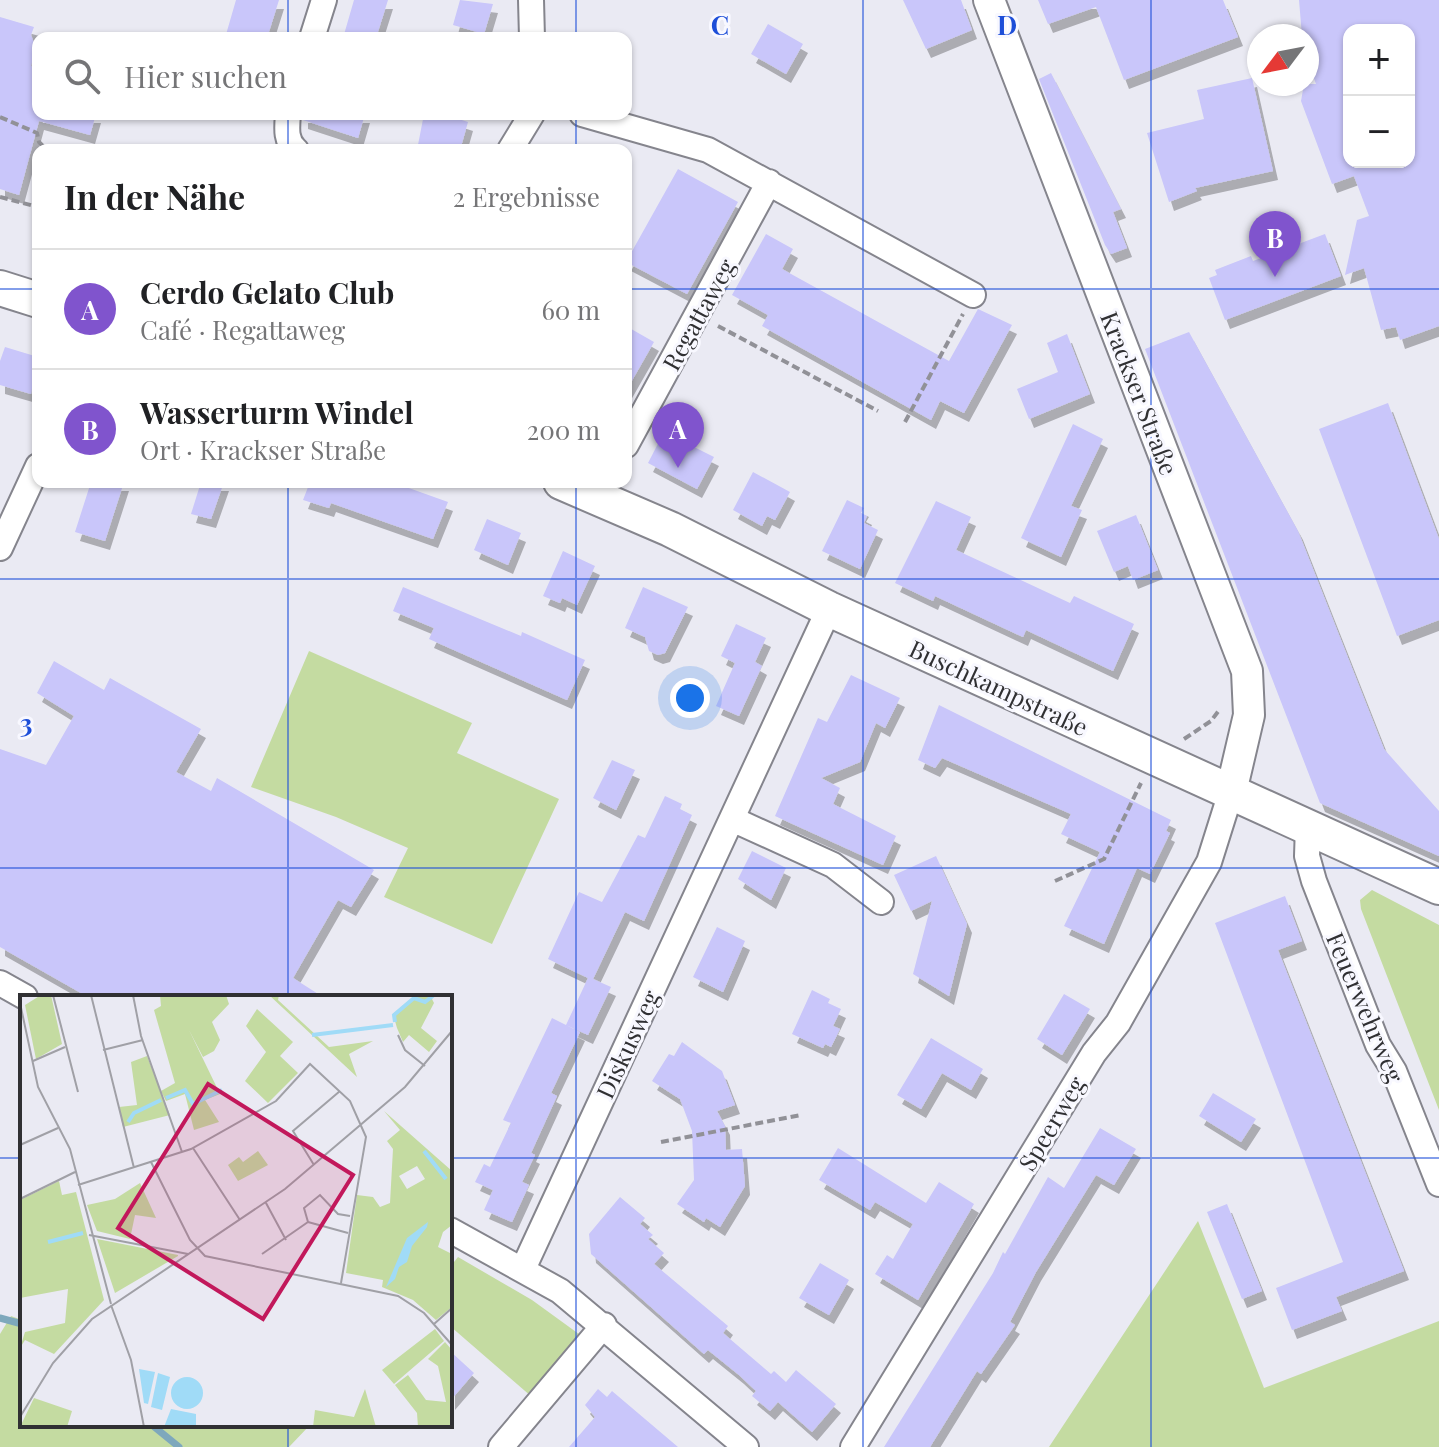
<!DOCTYPE html>
<html lang="de">
<head>
<meta charset="utf-8">
<style>
  :root { --surface:#fff; --page:#f6f6f6; --text:#202124; --muted:#757577; --line:#e0e0e0; --accent:#8054cd }
  body { margin:0; font-family:"Playfair Display",serif; background:var(--page); color:var(--text) }
  .controls { position:absolute; right:24px; top:24px; display:grid; overflow:hidden; border-radius:16px; box-shadow:0 2px 6px #0004 }
  .controls button { width:72px; height:72px; display:grid; place-items:center; padding:0; border:0; border-bottom:2px solid var(--line); background:var(--surface); color:var(--text); font:40px sans-serif }
  .compass { position:absolute; left:1247px; top:24px; width:72px; height:72px; border-radius:50%; background:var(--surface); box-shadow:0 2px 6px #0004; rotate:238deg }
  .you { position:absolute; left:690px; top:698px; width:28px; height:28px; margin:-20px; border:6px solid #fff; border-radius:50%; background:#1a73e8; box-shadow:0 0 0 12px #1a73e833 }
  .badge { display:grid; place-items:center; width:52px; height:52px; border-radius:50%; background:var(--accent); color:#fff; font-size:26px; font-weight:700 }
  .pin { position:absolute; translate:-50% -66px; filter:drop-shadow(0 2px 4px #0008) }
  .pin::after { content:''; position:absolute; top:42px; width:28px; height:24px; background:inherit; clip-path:polygon(0 0,100% 0,50% 100%) }
  .list { margin:0; padding:0; list-style:none }
  h2 { display:flex; justify-content:space-between; align-items:center; height:104px; margin:0; padding:0 32px; font-size:34px }
  h2 small { font-size:26px; font-weight:400; color:var(--muted) }
  .list li { display:grid; grid-template-columns:52px 1fr auto; gap:24px; align-items:center; box-sizing:border-box; height:120px; padding:0 32px; border-top:2px solid var(--line) }
  .list b { display:block; font-size:30px; white-space:nowrap }
  .list p { margin:0; font-size:26px; white-space:nowrap; color:var(--muted) }
  .list em { font-size:26px; font-style:normal; color:var(--muted) }
  .icon { flex:none; width:44px; height:44px; fill:none; stroke:currentColor; stroke-width:2; stroke-linecap:round; stroke-linejoin:round }
  .map { position:relative; flex:none; width:1439px; height:1447px; overflow:hidden }
  .search { position:absolute; background:var(--surface); box-shadow:0 2px 6px #0004; left:32px; top:32px; width:600px; height:88px; display:flex; align-items:center; gap:20px; box-sizing:border-box; padding:0 28px; border-radius:16px; color:var(--muted); font-size:30px }
  .panel { position:absolute; background:var(--surface); box-shadow:0 2px 6px #0004; left:32px; top:144px; width:600px; height:344px; border-radius:16px }
  .map>svg:first-child { display:block }
</style>
</head>
<body>
<div class="map">
<svg width="1439" height="1447" viewBox="0 0 1439 1447">
  <defs>
    <filter id="shadow"><feDropShadow dx="5" dy="9" stdDeviation="0" flood-color="#0004"/></filter>
  </defs>
  <rect width="100%" height="100%" fill="#eaeaf3"/>
  <path fill="#c4dba1" d="M309 651 472 723 457 753 559 799 492 944 384 897 408 848 336 817 251 787Z
    M1372 890 1439 925V1110L1361 909 1360 900Z
    M1198 1221 1264 1388 1439 1321V1447H1049Z
    M458 1257 532 1300 583 1337 532 1397 450 1326V1267Z
    M11 1316 22 1320V1425H310L289 1447H0V1334Z"/>
  <g fill="none" stroke-linecap="round" stroke-linejoin="round">
    <path stroke="#7ea8bc" stroke-width="7" d="M0 1318 22 1324
      M152 1425 179 1447"/>
  </g>
  <path fill="#c9c6fa" fill-rule="evenodd" filter="url(#shadow)" d="M236 0H279L267 38H225Z
    M354 0H388L376 38H343Z
    M460 0 493 4 484 34 453 25Z
    M903 0H961L972 30 926 49Z
    M1038 0H1223L1238 37 1124 80 1096 7 1048 24Z
    M1299 0H1439V326L1400 340 1396 327 1381 330 1364 268 1345 275 1357 220 1369 216 1354 176 1332 184 1301 101 1304 84H1316L1307 59V36H1302ZM1349 30H1409V162H1349Z
    M0 17 34 27 31 35 36 48 31 66 38 69V114H96L90 135 39 121 19 195 0 189Z
    M768 24 803 44 786 74 751 54Z
    M1051 73 1121 209 1113 212 1127 248 1111 254 1105 245 1039 79Z
    M1252 78 1273 171 1195 188 1197 191 1169 202 1147 133 1204 119 1197 90Z
    M303 114H365L358 138 303 120Z
    M424 114H443L468 122 460 150H417Z
    M678 169 738 202 687 294 626 262Z
    M766 234 793 249 782 269 949 361 978 309 1012 325 964 413 940 401 931 420 762 326 768 315 732 295Z
    M1325 234 1341 276 1225 320 1209 278 1217 275 1215 270 1251 256 1253 261Z
    M626 326 654 342 626 391Z
    M1189 332 1298 531 1384 749 1439 811V856L1320 803 1145 349Z
    M1067 334 1090 394 1029 419 1017 389 1058 372 1047 343Z
    M5 347 38 357 31 394 0 385V361Z
    M1388 403 1439 539V620L1397 636 1319 429Z
    M1073 424 1103 439 1071 506 1082 510 1061 557 1021 538Z
    M664 432 714 457 697 489 648 463Z
    M753 472 790 492 775 520 767 516 762 526 733 510Z
    M91 482H124L105 541 75 532Z
    M201 482H224L211 519 191 514Z
    M310 482H392L448 502 433 539 331 503 329 508 303 500Z
    M847 500 864 508 861 513 867 516 864 523 878 530 860 569 822 551Z
    M936 501 971 517 956 550 1070 603 1074 596 1134 624 1113 671 1026 630 1023 637 935 596 933 601 895 583Z
    M1136 515 1158 570 1133 580 1128 566 1114 572 1097 531Z
    M487 519 521 533 508 565 474 550Z
    M563 551 595 566 577 605 562 598 560 603 543 596Z
    M403 587 521 636 522 632 585 660 567 700 429 639 434 628 393 611Z
    M643 587 688 607 665 653 658 655 649 651 645 637 625 628Z
    M736 624 766 638 755 662 762 666 739 716 716 706 735 663 721 656Z
    M54 661 104 690 110 678 201 729 176 772 211 791 217 778 374 870 351 907 338 900 293 978 323 997H88L0 947V749L46 765 74 716 37 693Z
    M851 675 900 698 885 728 876 723 860 762 821 778 840 788 833 804 896 836 883 865 775 816 818 718 827 722Z
    M939 705 1171 820 1166 831 1170 833 1150 874 1137 868 1104 944 1064 926 1100 852 1061 834 1071 814 942 758 935 768 918 760Z
    M612 760 635 770 616 810 593 798Z
    M665 796 682 804 680 809 692 815 644 921 625 912 593 979 611 987 588 1035 566 1025 588 978 548 959 579 892 602 902 638 835 645 838Z
    M752 851 786 868 771 900 738 879Z
    M936 856 967 924 949 996 913 974 932 901 911 911 894 875Z
    M1285 896 1302 941 1278 950 1404 1271 1336 1297 1342 1311 1292 1330 1276 1288 1343 1262 1215 923Z
    M717 927 745 941 723 992 693 977Z
    M812 990 830 999 828 1003 841 1009 833 1026 840 1029 831 1047 825 1044 823 1048 792 1034Z
    M1064 994 1090 1009 1062 1055 1037 1039Z
    M552 1018 580 1032 551 1093 557 1096 531 1153 535 1155 522 1182 529 1185 512 1222 484 1210 493 1190 475 1182 484 1164 490 1167 511 1123 503 1120Z
    M931 1038 983 1069 971 1090 942 1073 921 1109 897 1095Z
    M682 1042 722 1071 735 1105 717 1111 725 1126 726 1150 742 1149 745 1186 720 1227 706 1218 704 1222 677 1204 694 1180 692 1131 680 1099 652 1081 669 1054 674 1056Z
    M1213 1093 1256 1119 1241 1142 1199 1116Z
    M1100 1128 1136 1149 1114 1185 1096 1175 1036 1272 1010 1322 1015 1325 981 1374 977 1371 930 1447H884L993 1273 1003 1252 1005 1254 1048 1177 1064 1188Z
    M838 1148 926 1203 939 1182 974 1204 918 1300 875 1274 887 1255 893 1259 913 1224 875 1202 870 1210 819 1180Z
    M620 1197 645 1218 640 1224 653 1235 648 1239 664 1253 654 1264 728 1326 723 1333 771 1374 774 1371 786 1382 796 1370 836 1404 812 1432 778 1402 770 1411 752 1396 756 1391 739 1375 708 1350 704 1354 591 1254 589 1234Z
    M1227 1204 1262 1291 1242 1299 1207 1212Z
    M820 1263 849 1280 829 1315 799 1298Z
    M450 1351 474 1373 450 1401Z
    M598 1389 607 1397 612 1391 678 1447H569L595 1417 585 1405Z"/>
  <g fill="none" stroke-linecap="round" stroke-linejoin="round">
    <defs>
      <path id="minor" d="M531 0 532 38
        M312 38 324 0
        M288 114C287 127 285 141 296 150
        M582 114 708 150 973 295
        M510 150 532 114
        M626 445 769 182
        M0 548 38 466
        M732 819 833 865 881 902
        M1308 826 1307 856 1314 881 1378 1045 1394 1071 1439 1184
        M0 983 25 997
        M450 1230 560 1291 746 1447
        M523 1269 829 609
        M501 1447 604 1325
        M853 1447 1094 1053 1118 1023 1209 862 1231 792"/>
      <path id="tertiary" d="M989 0 1247 671 1249 715 1231 792"/>
      <path id="secondary" d="M0 288 38 300
        M561 482 670 529 829 609 1439 887"/>
    </defs>
    <use href="#minor" stroke="#85858d" stroke-width="28"/>
    <use href="#tertiary" stroke="#85858d" stroke-width="34"/>
    <use href="#secondary" stroke="#85858d" stroke-width="38"/>
    <path stroke="#919197" stroke-width="4" stroke-dasharray="8 4" stroke-linecap="butt" d="M0 117 37 133 39 142 47 150
      M0 197 38 207
      M718 326 878 411
      M905 422 963 314
      M1184 739 1211 721 1220 709
      M1055 881 1104 859 1141 783
      M661 1142 801 1115"/>
    <use href="#minor" stroke="#fff" stroke-width="24"/>
    <use href="#tertiary" stroke="#fff" stroke-width="30"/>
    <use href="#secondary" stroke="#fff" stroke-width="34"/>
  </g>
  <path fill="none" stroke="#1d4ed8" stroke-width="2" stroke-opacity="0.55" d="M288 0V38M576 0V38M863 0V1447M1151 0V1447M288 114V150M576 114V150M0 289H38M626 289H1439M288 482V997M576 482V1447M0 579H1439M0 868H1439M0 1158H22M450 1158H1439M288 1425V1447"/>
  <g text-anchor="middle" dominant-baseline="central" stroke-width="6" stroke-linejoin="round" paint-order="stroke">
    <g font-size="24" fill="#303033" stroke="#f8f8ff">
      <text transform="translate(698 314) rotate(-61)">Regattaweg</text>
      <text transform="translate(1140 393) rotate(69)">Krackser Straße</text>
      <text transform="translate(999 687) rotate(25)">Buschkampstraße</text>
      <text transform="translate(1366 1007) rotate(67)">Feuerwehrweg</text>
      <text transform="translate(627 1044) rotate(-65)">Diskusweg</text>
      <text transform="translate(1051 1123) rotate(-59)">Speerweg</text>
    </g>
  </g>
  <g transform="translate(20 995)">
    <rect width="432" height="432" fill="#eaeaf3"/>
    <path d="M21 0H31L42 49 16 64 5 10ZM140 0H206L209 9 192 27 200 45 194 56 183 62 169 35 200 99 185 105 199 127 174 135 165 99 146 106 141 96 155 88 134 15 141 11ZM249 0H259L258 5 309 52 353 46 329 59 337 82ZM393 2H411L414 8 401 33 417 46 409 57 389 40 383 47 377 33 373 19ZM237 14 273 47 260 61 278 78 248 108 225 86 246 57 226 31ZM127 61 150 120 103 132 99 112 117 110 111 67ZM364 116 432 176V230L423 237 418 252 432 259V312L416 325 393 305 362 292 363 285 326 278 337 200 353 202 360 212 370 208 373 154 367 146 380 135ZM397 171 405 184 387 194 379 181ZM238 156 248 170 218 186 208 170 219 162 223 167ZM39 186 42 200 56 197 84 305 34 359 5 345 0 353 5 337 45 328 48 294 0 303V205ZM120 188 136 223 115 220 110 244 77 236 67 210 95 204ZM77 244 158 260V261L95 298ZM415 334 424 346 374 389 362 375ZM425 347 432 355V432H398L397 418 375 390 388 380 406 405 426 407 418 371 408 364ZM345 394 356 432H293L295 415 334 422ZM14 403 52 416 47 432H0Z" fill="#c4dba1" fill-rule="evenodd"/>
    <path d="M408 227 407 232 392 251 387 267 379 272 375 284 366 292 387 243ZM119 374 135 377 128 409 124 408ZM138 378 150 382 142 415 131 412ZM151 398a16 16 0 1 1 32 0a16 16 0 1 1-32 0ZM151 414 176 419V432H144Z" fill="#a0dbf7"/>
    <path fill="none" stroke="#a0dbf7" stroke-width="4" d="M375 27 374 20 394 3 405 7 414 0M292 40 373 30M146 103 165 95 173 109 202 95M108 127 114 118 141 105M404 156 426 184M28 247 63 238"/>
    <path fill="none" stroke="#a0a0a6" stroke-width="2" d="M33 0 58 97M71 0 114 173M113 0 121 41 162 157M0 8 18 92 50 154 91 309M378 40 385 55 405 71M83 55 123 45M13 66 45 52M0 150 38 133M173 153 220 225M131 167 170 245 185 261 378 301 404 318 432 350M294 170 273 136 320 96M58 190 171 154 256 106 290 69 330 106 346 142 321 288M0 204 55 177M246 208 266 245M288 227 284 213 300 200 318 219 330 221M288 227 328 238M69 240 168 259M242 259 288 227M91 310 111 365 124 432M414 329 432 313M0 422 33 368 72 324 265 194 385 92 432 36"/>
    <path fill="#c2185b" fill-opacity="0.15" stroke="#c2185b" stroke-width="4" d="M188 89 333 180 243 324 98 233Z"/>
    <rect width="432" height="432" fill="none" stroke="#303033" stroke-width="4"/>
  </g>
  <g font-size="26" text-anchor="middle" font-weight="bold" fill="#1d4ed8" stroke="#f8f8ff" stroke-width="6" stroke-linejoin="round" paint-order="stroke">
    <text x="720" y="35">C</text>
    <text x="1007" y="35">D</text>
    <text x="26" y="733">3</text>
  </g>
</svg>
<div class="controls">
<button>+</button>
<button>−</button>
</div>
<svg class="compass" viewBox="-18 -18 36 36"><path d="M0-13l5 13h-10z" fill="#e53935"/><path d="M0 13l5-13h-10z" fill="#757577"/></svg>
<div class="you"></div>
<div class="pin badge" style="left:678px;top:468px">A</div>
<div class="pin badge" style="left:1275px;top:277px">B</div>
<div class="search"><svg class="icon" aria-label="search" viewBox="0 0 24 24"><circle cx="10" cy="10" r="6"/><path d="M15 15l6 6"/></svg>Hier suchen</div>
<section class="panel">
<h2>In der Nähe<small>2 Ergebnisse</small></h2>
<ul class="list">
<li><span class="badge">A</span><div><b>Cerdo Gelato Club</b><p>Café · Regattaweg</p></div><em>60 m</em></li>
<li><span class="badge">B</span><div><b>Wasserturm Windel</b><p>Ort · Krackser Straße</p></div><em>200 m</em></li>
</ul>
</section>
</div>
</body>
</html>
